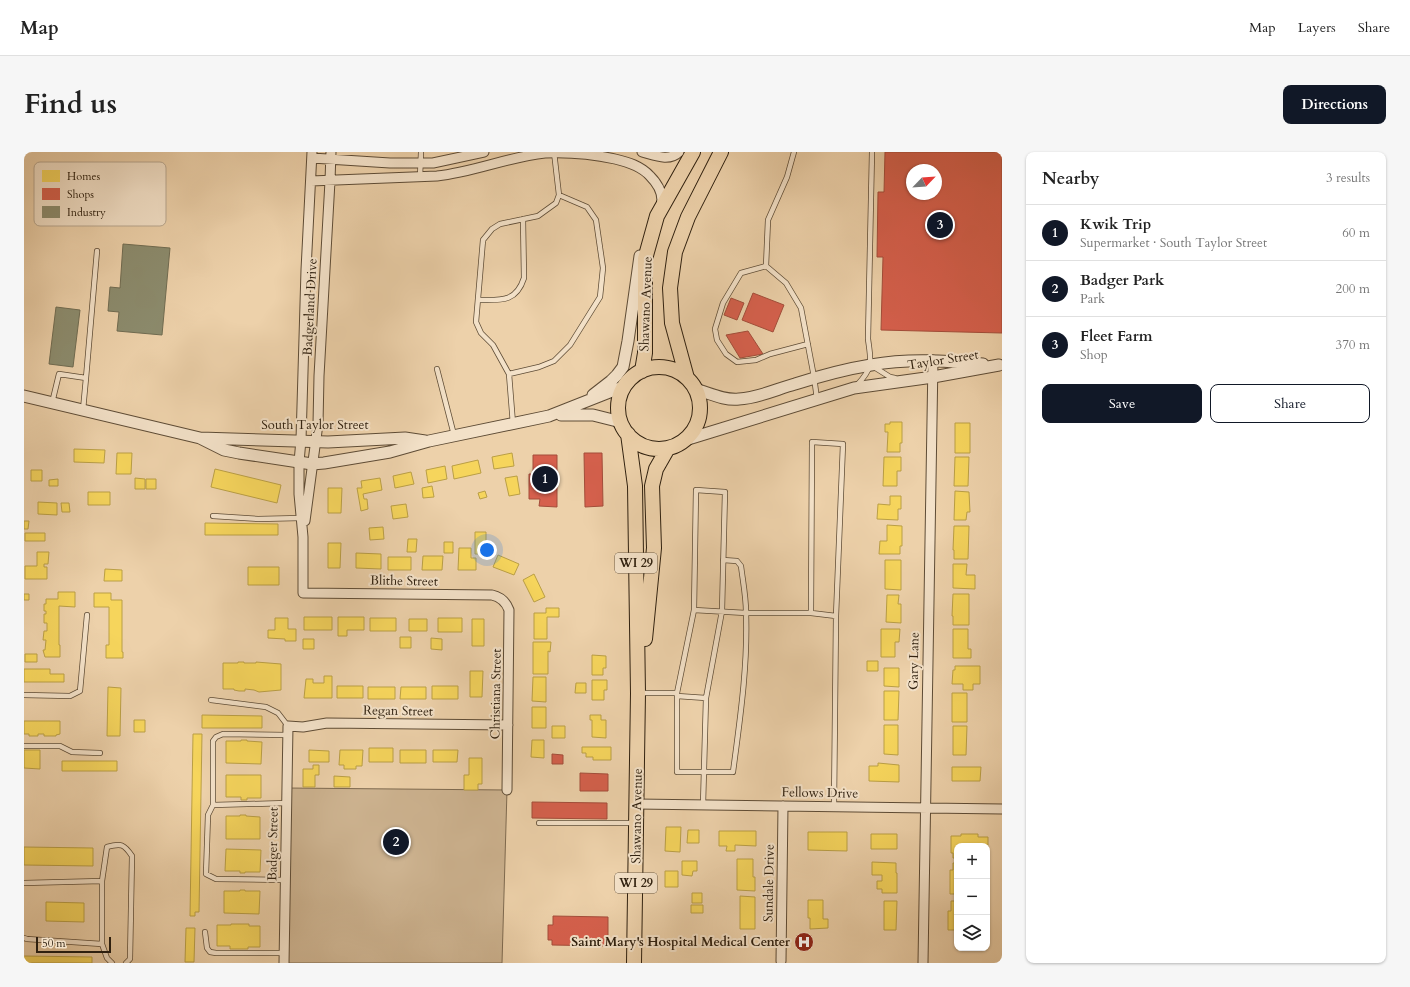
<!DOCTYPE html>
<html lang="en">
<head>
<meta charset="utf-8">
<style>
  :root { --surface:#fff; --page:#f6f6f6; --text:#222; --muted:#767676; --line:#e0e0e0; --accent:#111827 }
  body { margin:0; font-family:Cardo,serif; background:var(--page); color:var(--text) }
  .controls { position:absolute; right:12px; bottom:12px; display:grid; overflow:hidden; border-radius:8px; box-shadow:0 1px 3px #0004 }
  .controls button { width:36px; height:36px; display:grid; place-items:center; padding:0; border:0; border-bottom:1px solid var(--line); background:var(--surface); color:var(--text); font:20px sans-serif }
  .compass { position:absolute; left:882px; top:12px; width:36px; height:36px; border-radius:50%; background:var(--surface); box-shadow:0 1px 3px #0004; rotate:65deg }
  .scale { position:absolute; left:12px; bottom:10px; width:75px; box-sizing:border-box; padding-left:4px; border:2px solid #2f200f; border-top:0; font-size:11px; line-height:14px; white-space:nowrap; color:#2f200f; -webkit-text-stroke:3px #f3e1c8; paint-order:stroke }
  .you { position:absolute; left:463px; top:398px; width:14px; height:14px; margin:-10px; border:3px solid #fff; border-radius:50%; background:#1a73e8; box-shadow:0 0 0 6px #1a73e833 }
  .badge { display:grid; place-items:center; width:26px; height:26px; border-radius:50%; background:var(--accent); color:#fff; font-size:13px; font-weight:700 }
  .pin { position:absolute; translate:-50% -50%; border:2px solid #fff; box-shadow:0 1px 4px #0006 }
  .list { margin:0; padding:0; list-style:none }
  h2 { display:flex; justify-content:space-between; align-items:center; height:52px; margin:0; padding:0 16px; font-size:17px }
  h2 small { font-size:13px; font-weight:400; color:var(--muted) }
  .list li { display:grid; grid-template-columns:26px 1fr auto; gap:12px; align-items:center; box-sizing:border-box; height:56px; padding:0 16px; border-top:1px solid var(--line) }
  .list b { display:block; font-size:15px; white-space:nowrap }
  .list p { margin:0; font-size:13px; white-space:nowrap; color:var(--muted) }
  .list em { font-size:13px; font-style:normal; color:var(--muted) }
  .actions { display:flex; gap:8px; padding:12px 16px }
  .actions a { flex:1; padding:9px 0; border:1px solid var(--accent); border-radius:8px; text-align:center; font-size:14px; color:var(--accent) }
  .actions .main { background:var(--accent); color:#fff }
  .icon { flex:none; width:22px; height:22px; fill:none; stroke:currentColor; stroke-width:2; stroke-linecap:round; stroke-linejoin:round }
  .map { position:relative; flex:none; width:978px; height:811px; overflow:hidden; border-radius:8px }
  header { display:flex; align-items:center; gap:24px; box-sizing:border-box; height:56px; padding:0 20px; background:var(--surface); border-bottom:1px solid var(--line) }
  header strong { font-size:19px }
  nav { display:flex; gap:22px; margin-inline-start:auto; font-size:14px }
  .intro { display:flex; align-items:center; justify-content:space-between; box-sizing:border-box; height:96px; padding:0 24px }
  h1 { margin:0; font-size:28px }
  .button { padding:10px 18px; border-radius:8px; background:var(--accent); color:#fff; font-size:14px; font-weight:700 }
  main { display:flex; gap:24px; padding:0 24px }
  aside { flex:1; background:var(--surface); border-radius:8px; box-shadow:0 1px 3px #0004 }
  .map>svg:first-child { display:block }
</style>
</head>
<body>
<header>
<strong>Map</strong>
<nav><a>Map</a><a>Layers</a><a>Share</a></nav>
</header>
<div class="intro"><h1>Find us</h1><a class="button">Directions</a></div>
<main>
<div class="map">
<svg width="978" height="811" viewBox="0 0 978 811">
  <rect width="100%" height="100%" fill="#edd1aa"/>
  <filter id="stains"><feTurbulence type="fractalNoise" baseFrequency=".005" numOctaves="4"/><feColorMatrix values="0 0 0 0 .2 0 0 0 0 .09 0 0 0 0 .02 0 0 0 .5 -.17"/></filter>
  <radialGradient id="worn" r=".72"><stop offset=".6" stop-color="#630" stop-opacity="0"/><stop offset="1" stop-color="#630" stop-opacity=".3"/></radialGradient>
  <path fill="#cdb390" stroke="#7e6a50" d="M263 636 483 638 478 811H260Z"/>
  <path fill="#f6d55c" stroke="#ba9f45" d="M866 270H878V291H876V300H863L864 280H861V272H866Z
    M931 271H946V301H931Z
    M50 297 81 298 80 311 50 310Z
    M93 301H108L107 322H92Z
    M488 301 490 314 470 317 468 305Z
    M860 305H877V319H873V334H859Z
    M931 305H945L944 334H930Z
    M454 308 457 321 430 327 428 314Z
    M421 314 423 327 404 331 402 318Z
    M191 317 257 333 253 351 187 335Z
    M7 318H18V329H7Z
    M387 320 390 332 371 336 369 324Z
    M493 324 496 342 485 344 481 326Z
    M111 326 121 327V337H111Z
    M356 326 358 338 339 342 340 347H343L344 357 337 359 333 336H338L337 329Z
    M34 327V334H25V328Z
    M122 327H132V337H122Z
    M408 334 410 345 399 346 398 336Z
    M304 336H318L317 361H304Z
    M461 339 463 345 456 347 454 341Z
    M931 339 945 340 946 360H943L942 368H930Z
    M64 340H86V353H64Z
    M866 344H877V357H874V368L853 367 854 352 866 353Z
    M14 350 33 351V363L14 362Z
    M37 351H45L46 360H38Z
    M382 352 384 365 369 367 367 354Z
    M0 369H5L4 377H0Z
    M181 371 254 372V383H181Z
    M863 373 878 374V394H876V402H855L856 389H863Z
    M930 374H945L944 407H930V398H929Z
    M359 375 360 387 346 388 345 376Z
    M451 380H462V402H451Z
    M1 381H21V389H1Z
    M384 387H393L392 400H383Z
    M420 390H429V401H420Z
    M304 391H317L316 416H304Z
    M435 396H447V406H452V418H434Z
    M13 400H25L24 412H20V415H23V427H1V414H13Z
    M332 401 357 402V417L332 416Z
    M474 403 495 412 490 423 469 415Z
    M399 404H419L418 418H398Z
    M364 405H387V418H364Z
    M861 408H877V438L861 437Z
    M929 412H943L942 423H951V437L929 436Z
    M224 415H255V433H224Z
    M81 417 98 418V429H80Z
    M510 422 521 445 510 450 499 428Z
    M34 440H51V455L35 454V493H36V505H21L19 498H21L22 488H19L20 479H23V471H20V462H22V459H20V452H22V447H34Z
    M70 441H87V448H98V500H99V506H82V493H85V455H70Z
    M0 442H5V448H0Z
    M929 442H945V473H929V464H928Z
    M863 443H875L874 452H877V471L862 470Z
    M522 456H535V465H523V487H510V461H522Z
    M280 465H308V478H280Z
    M314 465H340V478H323V484H314Z
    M251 466H264V477H272V489H261V487L244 486V478H251Z
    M346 466H372V479H346Z
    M414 466H438V480H414Z
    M385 467H403V479H385Z
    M448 467H460V494H448Z
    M857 477H876L875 490H871V505H857Z
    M929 477H944V497H947V506H929Z
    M376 485H387V496H376Z
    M407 486 418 487V498L407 497Z
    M279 487H290V497H279Z
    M509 490H527L526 500 524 499V522H509Z
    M1 502H13V510H1Z
    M568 503 582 504V516H579V523H568Z
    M843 509H854V519H843Z
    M214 510H220V511H232V510L257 512V538L235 540 230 538 221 537V539H215L210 538V537H199V511H214Z
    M931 514H956V532H949V538H939V532H928L929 518H931Z
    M860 516H875V535L860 534Z
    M0 517H26V522H40V530H0Z
    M446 519H459L458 545H446Z
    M300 524H308V546H280L282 527H289V531H300Z
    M509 525H522V550L508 549Z
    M568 528H583V538H580V548H568Z
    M552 531H562V541H551Z
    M313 534H339V546H313Z
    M408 534H434V547H408Z
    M84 535 97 536 96 584H83Z
    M344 535H371V547H344Z
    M377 535H402V547H376Z
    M860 539H875L874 568H860Z
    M928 541H943V570H928Z
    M508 555H522V576H508Z
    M178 563 238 564V576H178Z
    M566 563H577V568H582V586L568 585V568H566Z
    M110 568H121V580H110Z
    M0 569H36V582L32 583V584H20V582H14V584H5V582H0Z
    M860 573H874V603L860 602Z
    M528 574H541V586H528Z
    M929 574H943L942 603H929Z
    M169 582H178L175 760H171V764H166Z
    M217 588H223V589L238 590 237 612 202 611V589H217Z
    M508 588H520V606L507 605Z
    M558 595H587V608H569V605H562V601H558Z
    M345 596H369V610H345Z
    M0 598H16V617L0 616Z
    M285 598 305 599V610H285Z
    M316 598H339L338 614H332V617H320V613H315Z
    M376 598H402V611H376Z
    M409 598H434L433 610H409Z
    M445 606H458V632H454V638H440V623H445Z
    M38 609H93V619H38Z
    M854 611 875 613V630L845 629V614H854Z
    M289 613H295V623H291V635H279V617H289Z
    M928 615H957L956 629H928Z
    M202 623H237V646H223V648H217V645H202Z
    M310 624 326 625V635H310Z
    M216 663H222V664L236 665V687H202V664H216Z
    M642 675H657L656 700 641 699Z
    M664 678H675V691H663Z
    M695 679H732V694L711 693V699H702L703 694H695Z
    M784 680H823V699L784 698Z
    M847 682H873V697H847Z
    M937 682H954V685H964V702L963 694H933V706H929V701H927V684H937Z
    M0 695 69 696V714L0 713Z
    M202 697 237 698 236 720H221V721H216V719H201Z
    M713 707H729V725H731V739L713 738Z
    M658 709H673V719H669L668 724 658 723Z
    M848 710 872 711V721H873V741H858V737H853V729H858V723H848Z
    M929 711H933V742H926V718H929Z
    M641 719H654V735H641Z
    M216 738H221V739H236L235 762 200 761V739H216Z
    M668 741H678V751H668Z
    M716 744 731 745V777H716Z
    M784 748H799V767H804V776L786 777V766H784Z
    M860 749H873L872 778H860Z
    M927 749H933V778H924V759H927Z
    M22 750 60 751V770L22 769Z
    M667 753H679V761H667Z
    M207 772H225V774H236V795H224V797H206V794H193V773H207Z
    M162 776H171L170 810H161Z
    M0 804 68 805V811H0Z"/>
  <path fill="#d6604d" stroke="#a44d3a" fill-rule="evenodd" d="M861 0H978V181L857 178 859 105H853L854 40H860ZM888 18H912V42H888Z
    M729 141 760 153 749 180 718 168Z
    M707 146 720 151 713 168 700 163Z
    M724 179 739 202 716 206 702 183Z
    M560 301H578L579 354 561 355Z
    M509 303H533V355L515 354 516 347H505V322H509Z
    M528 602 539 603V612H528Z
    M556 621 584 622V639H556Z
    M508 650 583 651V667L508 666Z
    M529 764 584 765V794L528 793V788H524V773H529Z"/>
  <path fill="#8c8c6e" stroke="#706c52" d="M99 92 146 96 138 183 93 179 95 160 84 159 86 135 96 136Z
    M32 155 56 158 49 215 25 212Z"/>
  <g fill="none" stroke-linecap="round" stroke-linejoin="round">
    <defs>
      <path id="service" d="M770 0 763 25 744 68 742 114 762 131 777 156 790 225 793 247
        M396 25 397 0
        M742 114 717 121 699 151 691 177 693 188 702 202 713 210 732 208 746 202 784 192
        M454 148C476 148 492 151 500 126L499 67
        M850 215 866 225 871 226
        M413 217 430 283
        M485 222 515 215 530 209 546 193 576 145 579 116 572 68 563 55 535 43
        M62 226 73 99
        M833 233C850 215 847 210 844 187L848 0
        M28 251 35 222 62 226 59 258
        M489 272 485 222 469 193 457 181 452 170 459 88 468 77 476 72 514 64 532 51 535 43 530 0
        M189 364 234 367 277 366
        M670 458 672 338 701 340 698 459 682 546 679 653
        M617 541H653L670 458 722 461H787L812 464 819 292 788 290 787 461
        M653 541V620H709C716 567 724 514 722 460 722 445 719 430 717 414L713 409 699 408
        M0 543 46 544 56 539 63 463
        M653 544 682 546
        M187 548 242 555 254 561 264 574
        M0 594H36L48 600 76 601
        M189 653V589L192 585 199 582 264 583
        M810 654 812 464
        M515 671H611
        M261 728 192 727 182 722 184 663 189 653 263 651
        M0 731 78 729
        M181 780 183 796 186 800 192 801H260
        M0 786 3 787 78 792
        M88 811 83 806 78 792V729L83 695C97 691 100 692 108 704L106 807 102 811"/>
      <path id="minor" d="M288 0 282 118 277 288 275 310V342L279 385V441L468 443C477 445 482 450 485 458L483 638
        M618 0C630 3 645 10 655 0
        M288 6 366 11H409L460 0
        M287 29 413 24C450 20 484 5 521 1 544 0 568 2 591 7 604 10 617 14 626 24 634 32 640 43 637 54
        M281 369 294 272 295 224 306 29 307 0
        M613 652 978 657
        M757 809 759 654
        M260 811 264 574 279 575 303 571 484 573
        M899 811 909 208"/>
      <path id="tertiary" d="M671 237C685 241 701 249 715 247 734 246 753 237 771 232 796 224 822 217 847 213 885 206 922 209 959 212
        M569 243 587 229 593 223 599 215 604 189 616 104
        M0 244 176 286 304 290 381 286 401 289
        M537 263H569L597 270
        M176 286 200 298 215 301 288 312 300 311 366 300 405 289 525 264 601 234
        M661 288 830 236 909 225 975 213"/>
      <path id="primary" d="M594 256a41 41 0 1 1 82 0a41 41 0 1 1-82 0Z
        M618 219 621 201V107L633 64 669 0
        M663 226 648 171 646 136 651 100 664 65 697 0
        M604 282 611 334 614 541 610 811
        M621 487 630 396 628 334 632 317 644 296"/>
    </defs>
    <use href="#service" stroke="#5e4c36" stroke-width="6"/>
    <use href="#minor" stroke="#5e4c36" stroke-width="11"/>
    <use href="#tertiary" stroke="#5e4c36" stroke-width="13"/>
    <use href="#primary" stroke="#2f200f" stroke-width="16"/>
    <use href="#service" stroke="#f3e1c8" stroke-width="4.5"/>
    <use href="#minor" stroke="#f3e1c8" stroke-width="9"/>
    <use href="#tertiary" stroke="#f3e1c8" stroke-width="11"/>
    <use href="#primary" stroke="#edd1aa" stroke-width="14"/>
  </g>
  <defs>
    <symbol id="hospital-disc" viewBox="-11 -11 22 22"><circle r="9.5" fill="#8f2418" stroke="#f3e1c8"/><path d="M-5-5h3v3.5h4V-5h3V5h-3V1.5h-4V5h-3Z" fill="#fff"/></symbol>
  </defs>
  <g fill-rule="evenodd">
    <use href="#hospital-disc" x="769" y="779" width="22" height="22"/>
  </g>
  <g text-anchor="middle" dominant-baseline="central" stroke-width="4" stroke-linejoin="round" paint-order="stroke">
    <g fill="#f3e1c8" stroke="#6a5a46" stroke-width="1">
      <rect x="591" y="401" width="42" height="20" rx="3"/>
      <rect x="591" y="721" width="42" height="20" rx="3"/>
    </g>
    <g font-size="12" font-weight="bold" fill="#2f200f">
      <text x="612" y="411">WI 29</text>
      <text x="612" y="731">WI 29</text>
    </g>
    <g font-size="13" fill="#2f200f" stroke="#f3e1c8">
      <text transform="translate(622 152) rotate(-88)">Shawano Avenue</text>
      <text transform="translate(286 155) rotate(-87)">Badgerland Drive</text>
      <text transform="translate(919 208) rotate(-9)">Taylor Street</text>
      <text x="291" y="273">South Taylor Street</text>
      <text transform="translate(380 429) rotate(1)">Blithe Street</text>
      <text transform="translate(890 509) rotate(-89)">Gary Lane</text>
      <text transform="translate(472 542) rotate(-89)">Christiana Street</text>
      <text transform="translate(374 559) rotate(1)">Regan Street</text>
      <text transform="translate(796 641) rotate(1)">Fellows Drive</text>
      <text transform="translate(613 664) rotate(-89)">Shawano Avenue</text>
      <text transform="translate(249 692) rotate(-89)">Badger Street</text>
      <text transform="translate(745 731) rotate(-89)">Sundale Drive</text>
    </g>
    <g font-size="13" font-weight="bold" fill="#2f200f" stroke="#f3e1c8" text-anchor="end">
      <text x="766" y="790">Saint Mary's Hospital Medical Center</text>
    </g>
  </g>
  <rect x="10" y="10" width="132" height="64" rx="6" fill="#f3e1c8" stroke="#b8a790" stroke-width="1"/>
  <rect x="18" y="18" width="18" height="12" fill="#f6d55c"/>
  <rect x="18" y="36" width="18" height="12" fill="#d6604d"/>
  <rect x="18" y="54" width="18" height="12" fill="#8c8c6e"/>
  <g font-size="11" fill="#2f200f">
    <text x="43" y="28">Homes</text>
    <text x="43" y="46">Shops</text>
    <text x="43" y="64">Industry</text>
  </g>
  <rect width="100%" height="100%" filter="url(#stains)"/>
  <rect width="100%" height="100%" fill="url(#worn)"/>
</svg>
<div class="controls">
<button>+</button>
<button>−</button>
<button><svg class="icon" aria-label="layers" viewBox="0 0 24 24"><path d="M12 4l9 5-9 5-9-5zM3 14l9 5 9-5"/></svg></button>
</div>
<svg class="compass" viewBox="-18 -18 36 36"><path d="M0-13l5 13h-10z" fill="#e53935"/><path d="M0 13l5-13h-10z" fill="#767676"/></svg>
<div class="scale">50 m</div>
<div class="you"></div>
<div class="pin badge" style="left:521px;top:327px">1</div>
<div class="pin badge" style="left:372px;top:690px">2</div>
<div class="pin badge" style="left:916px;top:73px">3</div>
</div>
<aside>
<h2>Nearby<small>3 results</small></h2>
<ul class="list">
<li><span class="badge">1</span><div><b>Kwik Trip</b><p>Supermarket · South Taylor Street</p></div><em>60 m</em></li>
<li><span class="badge">2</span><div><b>Badger Park</b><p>Park</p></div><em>200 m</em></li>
<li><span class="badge">3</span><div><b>Fleet Farm</b><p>Shop</p></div><em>370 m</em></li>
</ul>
<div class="actions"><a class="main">Save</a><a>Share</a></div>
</aside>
</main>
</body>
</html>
